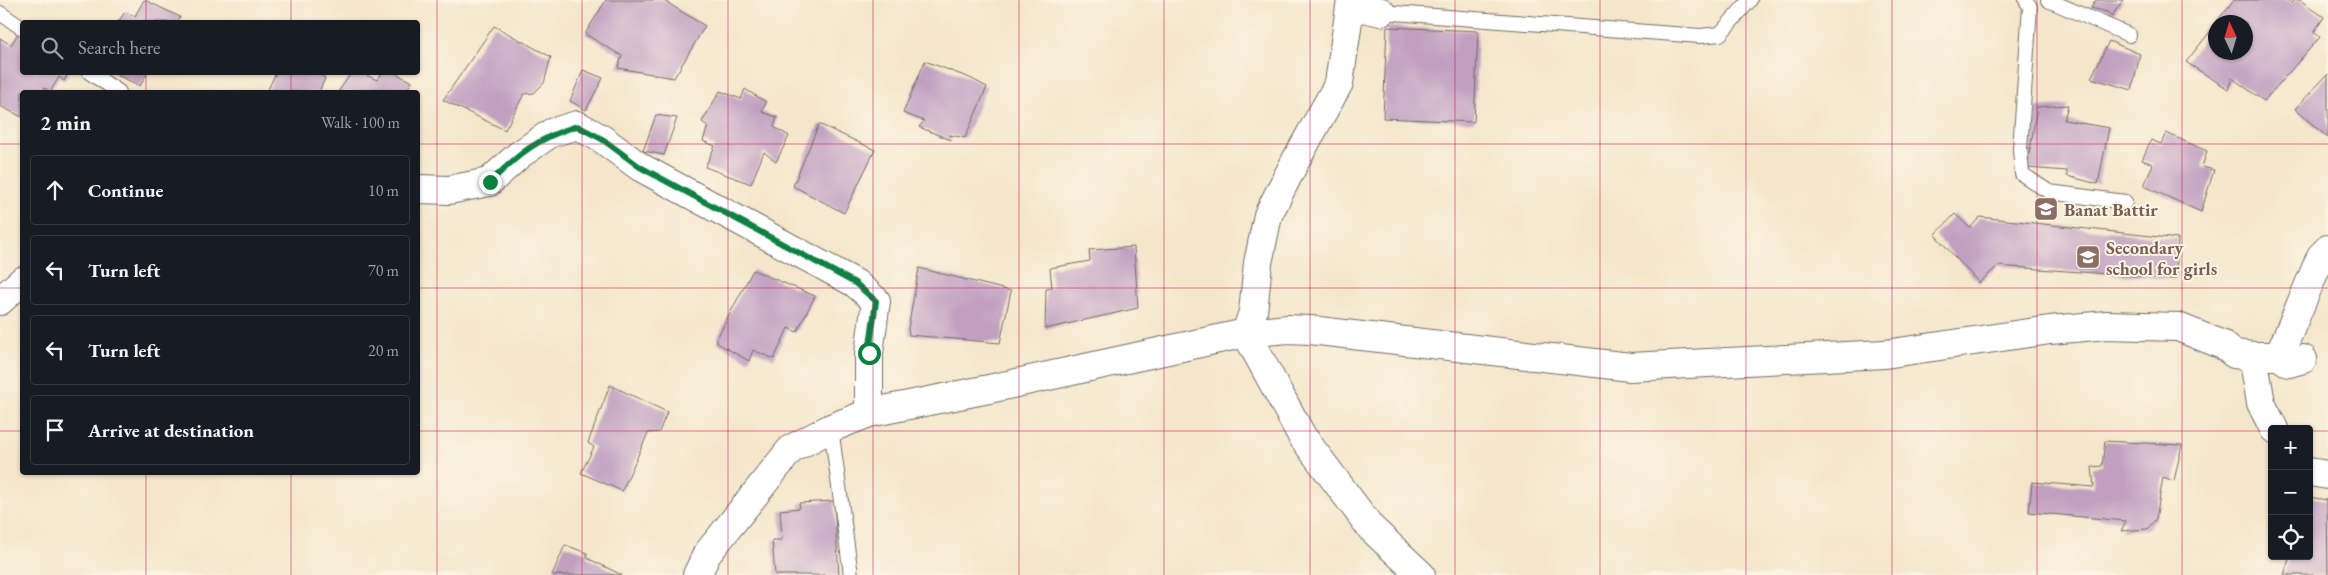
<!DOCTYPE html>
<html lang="en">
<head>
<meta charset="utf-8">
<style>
  :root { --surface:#171b24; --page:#20242c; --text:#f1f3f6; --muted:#9ea1a6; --line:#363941 }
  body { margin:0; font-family:"EB Garamond",serif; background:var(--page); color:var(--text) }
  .controls { position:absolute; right:15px; bottom:15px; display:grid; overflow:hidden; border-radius:5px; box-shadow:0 1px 4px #0004 }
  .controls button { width:45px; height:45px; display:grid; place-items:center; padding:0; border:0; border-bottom:1px solid var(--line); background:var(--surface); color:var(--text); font:25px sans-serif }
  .compass { position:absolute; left:2208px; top:15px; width:45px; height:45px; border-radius:50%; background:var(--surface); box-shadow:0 1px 4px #0004; rotate:356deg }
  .stop { position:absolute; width:15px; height:15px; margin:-11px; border:4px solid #0b8043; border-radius:50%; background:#fff }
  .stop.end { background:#0b8043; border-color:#fff; box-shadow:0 1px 5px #0008 }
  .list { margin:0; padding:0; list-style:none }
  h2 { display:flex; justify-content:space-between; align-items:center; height:65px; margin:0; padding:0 20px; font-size:21px }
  h2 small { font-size:16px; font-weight:400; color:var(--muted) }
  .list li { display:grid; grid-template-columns:32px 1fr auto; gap:15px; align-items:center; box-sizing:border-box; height:70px; margin:0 10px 10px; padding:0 10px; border:1px solid var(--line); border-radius:5px }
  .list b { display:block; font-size:19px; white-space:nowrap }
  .list em { font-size:16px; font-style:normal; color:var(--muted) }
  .icon { flex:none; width:28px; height:28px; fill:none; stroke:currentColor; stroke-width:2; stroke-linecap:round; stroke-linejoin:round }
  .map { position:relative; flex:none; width:2328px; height:575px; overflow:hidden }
  .search { position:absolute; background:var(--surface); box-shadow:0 1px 4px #0004; left:20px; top:20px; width:400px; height:55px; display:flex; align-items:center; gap:12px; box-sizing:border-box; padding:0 18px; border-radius:5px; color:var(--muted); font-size:19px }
  .panel { position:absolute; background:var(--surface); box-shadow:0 1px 4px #0004; left:20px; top:90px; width:400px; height:385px; border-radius:5px }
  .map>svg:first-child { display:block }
</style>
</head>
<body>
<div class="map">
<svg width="2328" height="575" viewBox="0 0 2328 575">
  <rect width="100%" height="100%" fill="#fcf5e5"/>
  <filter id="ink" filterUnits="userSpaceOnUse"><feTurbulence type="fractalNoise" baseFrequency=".02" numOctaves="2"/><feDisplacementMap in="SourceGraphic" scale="10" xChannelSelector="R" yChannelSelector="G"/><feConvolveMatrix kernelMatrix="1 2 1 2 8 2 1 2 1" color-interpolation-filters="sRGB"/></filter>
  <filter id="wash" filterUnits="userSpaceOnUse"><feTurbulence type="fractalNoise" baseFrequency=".0096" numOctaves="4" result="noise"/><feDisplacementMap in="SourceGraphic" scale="20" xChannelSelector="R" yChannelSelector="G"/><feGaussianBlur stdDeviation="1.12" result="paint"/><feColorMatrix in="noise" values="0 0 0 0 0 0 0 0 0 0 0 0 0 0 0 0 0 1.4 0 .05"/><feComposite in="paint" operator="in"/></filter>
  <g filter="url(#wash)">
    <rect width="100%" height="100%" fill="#f4e6cb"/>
    <g id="blocks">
      <path fill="#c19fc1" d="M144 0H145L180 17 177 22H118L125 12 135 16Z
        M606 0H663L705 26 674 78 618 68 622 56 585 34Z
        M2096 0H2123L2112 16 2107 12 2091 8Z
        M2234 0H2288L2292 3 2295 0H2300L2324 17 2314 32 2320 37 2264 101 2232 78 2228 89 2186 62 2216 24V52H2246V22H2216Z
        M494 26 551 57 544 83 534 93 524 94 505 130 443 100Z
        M1387 27 1478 31 1474 122 1383 118Z
        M21 29 22 30V72H69L64 81 59 77 50 92 45 88 42 92H22V117L0 106V38L11 45Z
        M2109 41 2140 54 2132 90 2091 78Z
        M925 61 970 78 987 87 965 138 950 135 951 140 919 127 924 121 903 113Z
        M583 70 603 78 586 110 570 101Z
        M111 72H148L140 86Z
        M276 72H316L325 78 319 92H267Z
        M352 72H368L366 75 377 80 383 72H393L412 82 405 92H338Z
        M2328 74V138L2295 109Z
        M745 89 766 102 762 112 777 117 774 127 789 136 776 162 764 152 751 184 705 167 715 146 703 141 708 126 702 122 720 91 741 99Z
        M2068 105 2064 120 2109 128 2098 184 2067 176V171L2027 168 2037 107Z
        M656 115 677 118 664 155 643 151Z
        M819 124 875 150 844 213 793 186Z
        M2166 133 2207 151 2202 167 2214 170 2201 212 2144 186 2153 164 2142 160 2151 140 2161 144Z
        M1955 214 1970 228 1980 217 2178 239 2176 279 1998 266 1979 283 1935 235Z
        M1134 247 1138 308 1045 329 1046 289 1052 288 1050 268 1090 261 1089 250Z
        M919 268 1011 291 1000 343 909 335 908 329Z
        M753 270 815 296 797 332 788 328 774 359 753 350 749 361 717 343V338Z
        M610 385 667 412 659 432 648 433 622 491 581 473 594 447 588 443Z
        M2105 441 2182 445 2174 481 2163 477 2156 519 2147 529 2121 531 2126 521 2029 512 2032 482 2094 487 2092 467 2102 466Z
        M2309 497 2327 500 2328 575H2284L2290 556H2309Z
        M834 501 839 575H775L772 540H782L780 510 800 508 799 503Z
        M565 545 587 553V558L622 575H552Z"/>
    </g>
  </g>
  <g filter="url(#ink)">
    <use href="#blocks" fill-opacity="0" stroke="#716c63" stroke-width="1"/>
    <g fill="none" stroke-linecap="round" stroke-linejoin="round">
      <defs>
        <path id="service" d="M2026 0 2030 7 2020 149 2022 174 2049 192 2125 202
          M2048 0 2129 35
          M1381 12 1700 36 1720 34 1750 0
          M0 13 22 28
          M89 72 119 92
          M831 428 851 575"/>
        <path id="minor" d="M1351 5 1381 12
          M418 189 449 190 489 182 519 155 551 133 577 125 602 139 640 167 855 283 876 301 869 353V413
          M0 301 22 281
          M2253 356 2261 403 2274 429
          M2279 356 2321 256 2328 249
          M2309 472 2328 475
          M697 575 707 554 791 449 831 428 869 413 989 389 1246 333 1288 329 1310 330 1630 367 1885 354 2050 330 2107 325 2178 327 2223 345 2234 354 2253 356H2279L2289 363 2303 359"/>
        <path id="tertiary" d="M1351 0 1339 83 1296 160 1268 215 1258 263 1253 312 1246 333 1302 436 1371 528 1421 575"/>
      </defs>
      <use href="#service" stroke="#716c63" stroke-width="16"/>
      <use href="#minor" stroke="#716c63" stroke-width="30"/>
      <use href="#tertiary" stroke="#716c63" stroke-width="30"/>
      <use href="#service" stroke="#fff" stroke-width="14"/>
      <use href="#minor" stroke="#fff" stroke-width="28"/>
      <use href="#tertiary" stroke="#fff" stroke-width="28"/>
    </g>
  </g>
  <g fill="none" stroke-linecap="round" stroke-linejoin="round" filter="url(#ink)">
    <path stroke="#0b8043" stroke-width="6" d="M490 182C519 154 537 138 577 126L602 139 640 167 855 283 876 301 869 353"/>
  </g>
  <path fill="none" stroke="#c2185b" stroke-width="1" stroke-opacity="0.55" d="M146 0V22M291 0V22M437 0V575M582 0V575M728 0V575M873 0V575M1019 0V575M1164 0V575M1310 0V575M1455 0V575M1600 0V575M1746 0V575M1892 0V575M2037 0V575M2182 0V575M146 72V92M291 72V92M0 144H22M418 144H2328M0 288H22M418 288H2328M0 431H22M418 431H2272M2309 431H2328M146 472V575M291 472V575"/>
  <defs>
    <symbol id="school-square" viewBox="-11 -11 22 22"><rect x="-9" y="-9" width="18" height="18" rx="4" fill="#8d6e63" stroke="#fcf5e5"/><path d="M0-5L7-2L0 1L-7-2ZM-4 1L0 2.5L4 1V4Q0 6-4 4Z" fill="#fff"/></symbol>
  </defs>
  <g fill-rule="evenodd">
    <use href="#school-square" x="2032" y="195" width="28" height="28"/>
    <use href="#school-square" x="2074" y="243" width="28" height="28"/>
  </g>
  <g text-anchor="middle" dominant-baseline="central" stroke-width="4" stroke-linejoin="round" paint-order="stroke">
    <g font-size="18" font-weight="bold" fill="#785e54" stroke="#fcf5e5" text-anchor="start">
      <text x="2064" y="209">Banat Battir</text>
      <text x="2106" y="247">Secondary<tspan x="2106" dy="21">school for girls</tspan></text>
    </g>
  </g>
</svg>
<div class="controls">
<button>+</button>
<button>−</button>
<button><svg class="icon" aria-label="locate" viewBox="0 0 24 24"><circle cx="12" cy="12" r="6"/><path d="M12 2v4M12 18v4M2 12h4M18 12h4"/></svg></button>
</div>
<svg class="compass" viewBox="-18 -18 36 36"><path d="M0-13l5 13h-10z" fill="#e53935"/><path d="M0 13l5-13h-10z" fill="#9ea1a6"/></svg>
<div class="stop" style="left:869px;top:353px"></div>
<div class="stop end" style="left:490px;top:182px"></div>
<div class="search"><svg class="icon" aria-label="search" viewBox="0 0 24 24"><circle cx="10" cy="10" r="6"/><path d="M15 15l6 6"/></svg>Search here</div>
<section class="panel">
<h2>2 min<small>Walk · 100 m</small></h2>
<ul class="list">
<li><svg class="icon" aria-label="ahead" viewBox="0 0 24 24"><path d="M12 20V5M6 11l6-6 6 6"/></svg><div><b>Continue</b></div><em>10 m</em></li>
<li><svg class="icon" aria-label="left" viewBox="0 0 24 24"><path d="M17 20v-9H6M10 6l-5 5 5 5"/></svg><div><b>Turn left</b></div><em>70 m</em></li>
<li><svg class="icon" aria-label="left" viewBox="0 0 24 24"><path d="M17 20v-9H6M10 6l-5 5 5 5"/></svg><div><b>Turn left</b></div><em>20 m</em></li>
<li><svg class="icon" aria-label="arrive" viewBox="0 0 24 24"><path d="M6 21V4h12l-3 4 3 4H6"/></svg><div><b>Arrive at destination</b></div></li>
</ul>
</section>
</div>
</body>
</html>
